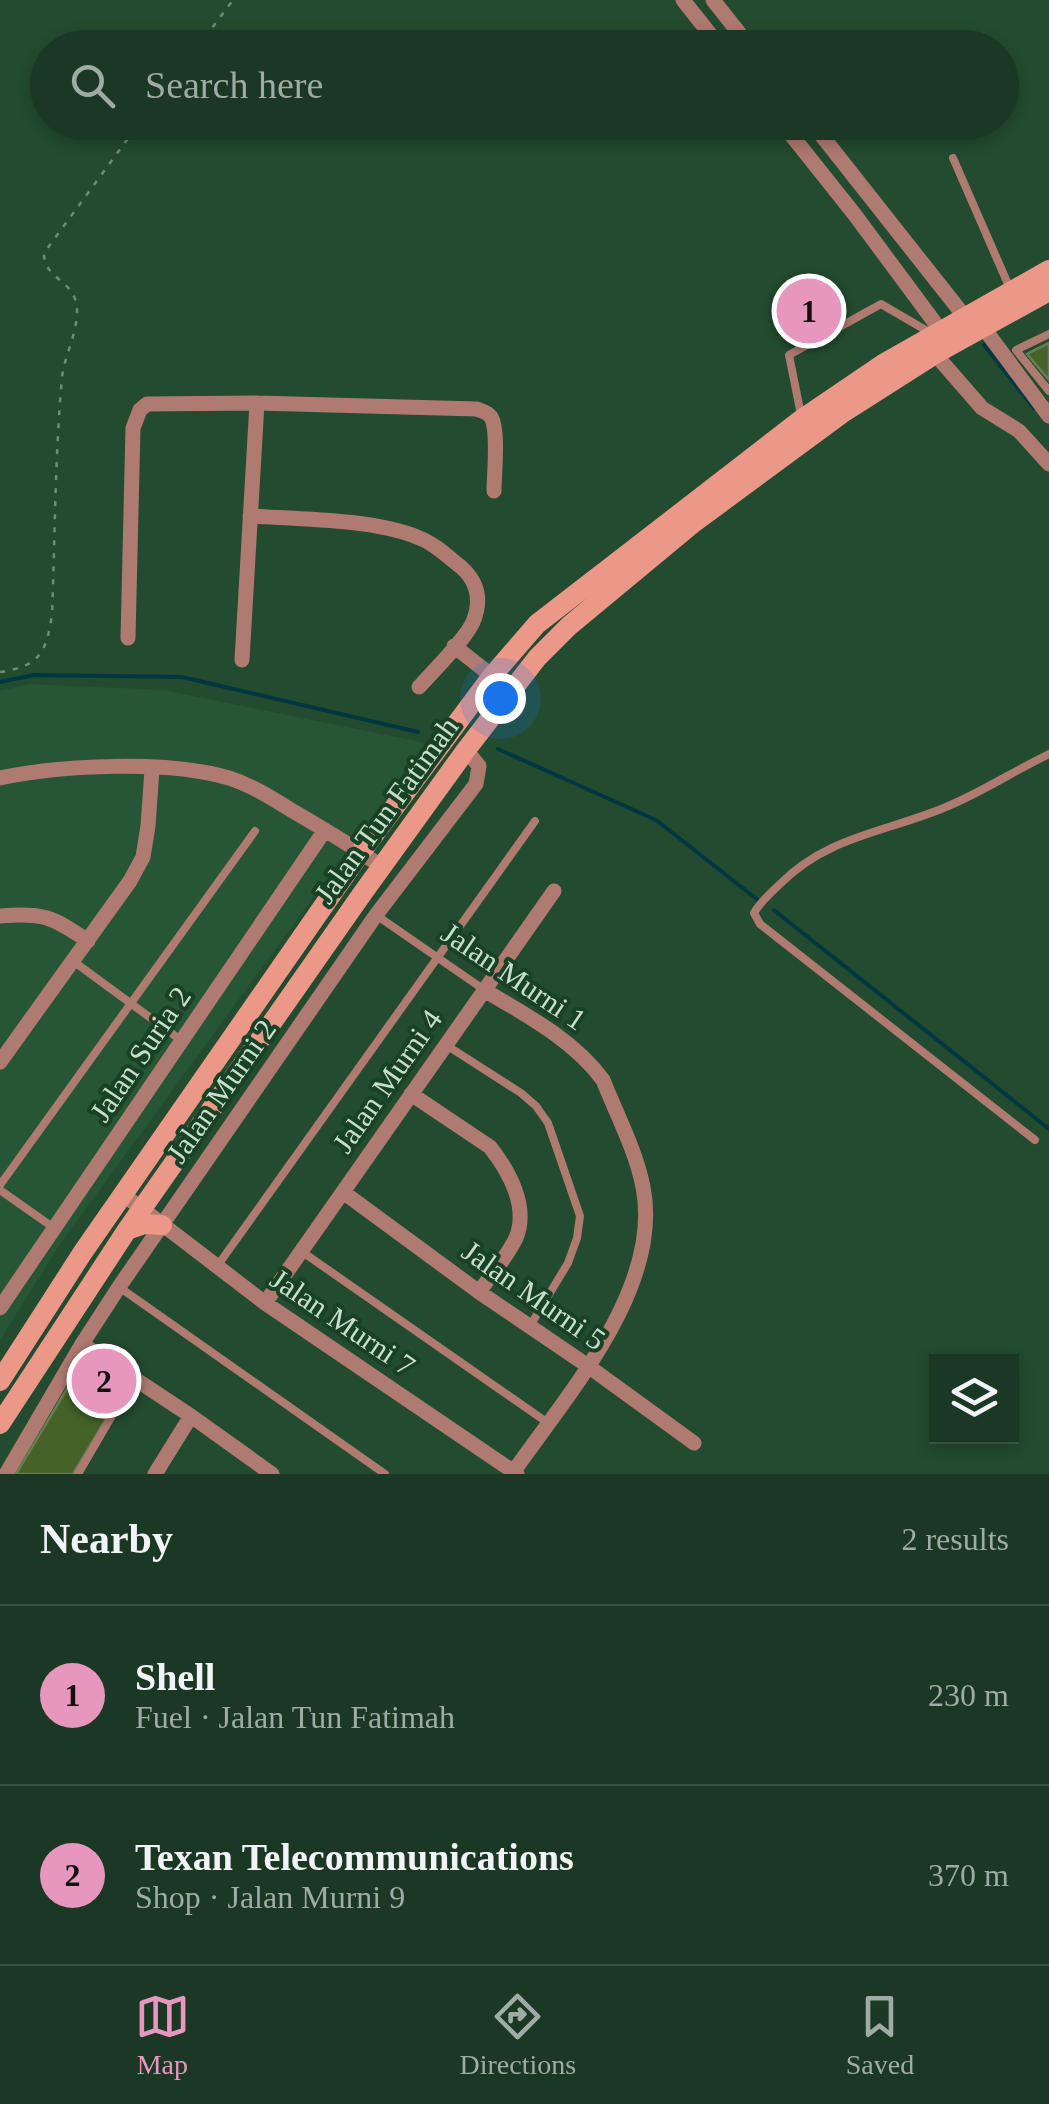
<!DOCTYPE html>
<html lang="en">
<head>
<meta charset="utf-8">
<style>
  :root { --surface:#1a3823; --page:#233f2b; --text:#f1f3f6; --muted:#9faca6; --line:#385241; --accent:#e797bd }
  body { margin:0; font-family:Georgia,serif; background:var(--page); color:var(--text) }
  .controls { position:absolute; right:30px; bottom:30px; display:grid; overflow:hidden; border-radius:0px; box-shadow:0 5px 15px #0003 }
  .controls button { width:90px; height:90px; display:grid; place-items:center; padding:0; border:0; border-bottom:2px solid var(--line); background:var(--surface); color:var(--text); font:50px sans-serif }
  .you { position:absolute; left:500px; top:698px; width:35px; height:35px; margin:-25px; border:8px solid #fff; border-radius:50%; background:#1a73e8; box-shadow:0 0 0 15px #1a73e833 }
  .badge { display:grid; place-items:center; width:65px; height:65px; border-radius:50%; background:var(--accent); color:#111; font-size:32px; font-weight:700 }
  .pin { position:absolute; translate:-50% -50%; border:5px solid #fff; box-shadow:0 2px 10px #0006 }
  .list { margin:0; padding:0; list-style:none }
  h2 { display:flex; justify-content:space-between; align-items:center; height:130px; margin:0; padding:0 40px; font-size:42px }
  h2 small { font-size:32px; font-weight:400; color:var(--muted) }
  .list li { display:grid; grid-template-columns:65px 1fr auto; gap:30px; align-items:center; box-sizing:border-box; height:180px; padding:0 40px; border-top:2px solid var(--line) }
  .list b { display:block; font-size:38px; white-space:nowrap }
  .list p { margin:0; font-size:32px; white-space:nowrap; color:var(--muted) }
  .list em { font-size:32px; font-style:normal; color:var(--muted) }
  .icon { flex:none; width:55px; height:55px; fill:none; stroke:currentColor; stroke-width:2; stroke-linecap:round; stroke-linejoin:round }
  .map { position:relative; flex:none; width:1049px; height:1474px; overflow:hidden }
  .search { position:absolute; background:var(--surface); box-shadow:0 5px 15px #0003; left:30px; right:30px; top:30px; height:110px; display:flex; align-items:center; gap:25px; box-sizing:border-box; padding:0 35px; border-radius:55px; color:var(--muted); font-size:38px }
  .sheet { height:490px; background:var(--surface) }
  nav { display:flex; justify-content:space-around; align-items:center; box-sizing:border-box; height:140px; border-top:2px solid var(--line); background:var(--surface); font-size:28px; color:var(--muted) }
  nav a { display:grid; justify-items:center; gap:5px }
  nav .on { color:var(--accent) }
  .map>svg:first-child { display:block }
</style>
</head>
<body>
<div class="map">
<svg width="1049" height="1474" viewBox="0 0 1049 1474">
  <rect width="100%" height="100%" fill="#234b2f"/>
  <path fill="#265635" d="M30 684 163 690 426 743 58 1247 0 1340V691Z"/>
  <g fill="none" stroke-linecap="round" stroke-linejoin="round">
    <path stroke="#003740" stroke-width="4" d="M984 345 1034 408
      M0 682 34 675 182 677 418 732
      M498 749 656 820 758 900
      M774 910 1049 1129"/>
  </g>
  <path fill="#456228" stroke="#687e55" stroke-width="2.5" d="M1049 343V380L1027 354Z
    M77 1372 119 1397 73 1474H16Z"/>
  <g fill="none" stroke-linecap="round" stroke-linejoin="round">
    <path stroke="#6e8d76" stroke-width="2.5" stroke-dasharray="5 8" stroke-linecap="butt" d="M197 48 233 0
      M0 672C40 666 46 653 52 615 55 536 55 456 62 377 65 354 78 332 77 309 76 280 43 279 44 253L140 122"/>
    <path stroke="#af7a70" stroke-width="8" d="M953 158 1011 291
      M1049 334 1016 350 1049 391
      M801 415 789 355 881 304 929 332
      M376 915 483 989
      M73 961 182 1041
      M446 1045 521 1093 536 1106 548 1123 580 1216 577 1238 568 1263 530 1326
      M1035 1140 760 924 754 913C760 902 771 893 780 884 827 836 887 832 946 807 982 792 1014 771 1049 754
      M0 1185 255 831
      M0 1190 54 1228
      M301 1251 548 1423
      M218 1265 535 821
      M119 1287 385 1474
      M78 1474 134 1378"/>
    <path stroke="#af7a70" stroke-width="15" d="M683 0 721 48
      M713 0 751 48
      M781 122 855 215 941 331
      M811 122 965 317
      M983 327 1049 416
      M935 354 982 408 1019 431 1049 464
      M250 516C298 519 374 519 417 537 434 543 447 556 461 567 478 582 482 600 473 622 465 640 434 670 419 687
      M128 638 133 428 140 410 147 404 257 403 477 409C483 412 486 411 491 417 499 430 494 474 494 491
      M454 646 492 676
      M242 660 257 403
      M0 778C63 765 168 760 229 778 251 785 272 798 291 810 322 828 353 846 382 867
      M0 916C43 912 53 917 88 941
      M484 990C526 1015 574 1040 603 1080 617 1115 636 1151 643 1187 663 1287 567 1395 514 1471
      M0 1062 130 881 143 857 148 826 152 769
      M411 1094 490 1147C509 1171 529 1207 516 1238 507 1257 491 1275 479 1292
      M343 1192 479 1292 588 1366 694 1443
      M124 1195 265 1303 517 1474
      M265 1303 554 891
      M0 1308 325 830
      M82 1344 191 1416 272 1474
      M6 1474 82 1344 119 1287 376 915 476 784 479 766 466 750
      M155 1474 191 1416"/>
    <path stroke="#ec9888" stroke-width="20" d="M127 1230 144 1224 162 1225
      M0 1381 83 1252 361 852 492 676 537 624 802 419 883 364 1049 270
      M0 1424 127 1230 362 894 466 750 537 658 569 626 692 524 844 412 935 354 1049 291"/>
  </g>
  <g text-anchor="middle" dominant-baseline="central" stroke-width="8" stroke-linejoin="round" paint-order="stroke">
    <g font-size="30" fill="#c9dfcd" stroke="#184125">
      <text transform="translate(386 810) rotate(-54)">Jalan Tun Fatimah</text>
      <text transform="translate(514 976) rotate(34)">Jalan Murni 1</text>
      <text transform="translate(140 1054) rotate(-56)">Jalan Suria 2</text>
      <text transform="translate(387 1081) rotate(-55)">Jalan Murni 4</text>
      <text transform="translate(221 1091) rotate(-55)">Jalan Murni 2</text>
      <text transform="translate(534 1295) rotate(35)">Jalan Murni 5</text>
      <text transform="translate(343 1322) rotate(34)">Jalan Murni 7</text>
    </g>
  </g>
</svg>
<div class="controls">
<button><svg class="icon" aria-label="layers" viewBox="0 0 24 24"><path d="M12 4l9 5-9 5-9-5zM3 14l9 5 9-5"/></svg></button>
</div>
<div class="you"></div>
<div class="pin badge" style="left:809px;top:311px">1</div>
<div class="pin badge" style="left:104px;top:1381px">2</div>
<div class="search"><svg class="icon" aria-label="search" viewBox="0 0 24 24"><circle cx="10" cy="10" r="6"/><path d="M15 15l6 6"/></svg>Search here</div>
</div>
<section class="sheet">
<h2>Nearby<small>2 results</small></h2>
<ul class="list">
<li><span class="badge">1</span><div><b>Shell</b><p>Fuel · Jalan Tun Fatimah</p></div><em>230 m</em></li>
<li><span class="badge">2</span><div><b>Texan Telecommunications</b><p>Shop · Jalan Murni 9</p></div><em>370 m</em></li>
</ul>
</section>
<nav>
<a class="on"><svg class="icon" aria-label="map" viewBox="0 0 24 24"><path d="M3 6l6-2 6 2 6-2v14l-6 2-6-2-6 2zM9 4v14M15 6v14"/></svg>Map</a>
<a><svg class="icon" aria-label="directions" viewBox="0 0 24 24"><path d="M12 3l9 9-9 9-9-9zM9 14v-3h6M13 9l2 2-2 2"/></svg>Directions</a>
<a><svg class="icon" aria-label="saved" viewBox="0 0 24 24"><path d="M7 4h10v16l-5-4-5 4z"/></svg>Saved</a>
</nav>
</body>
</html>
